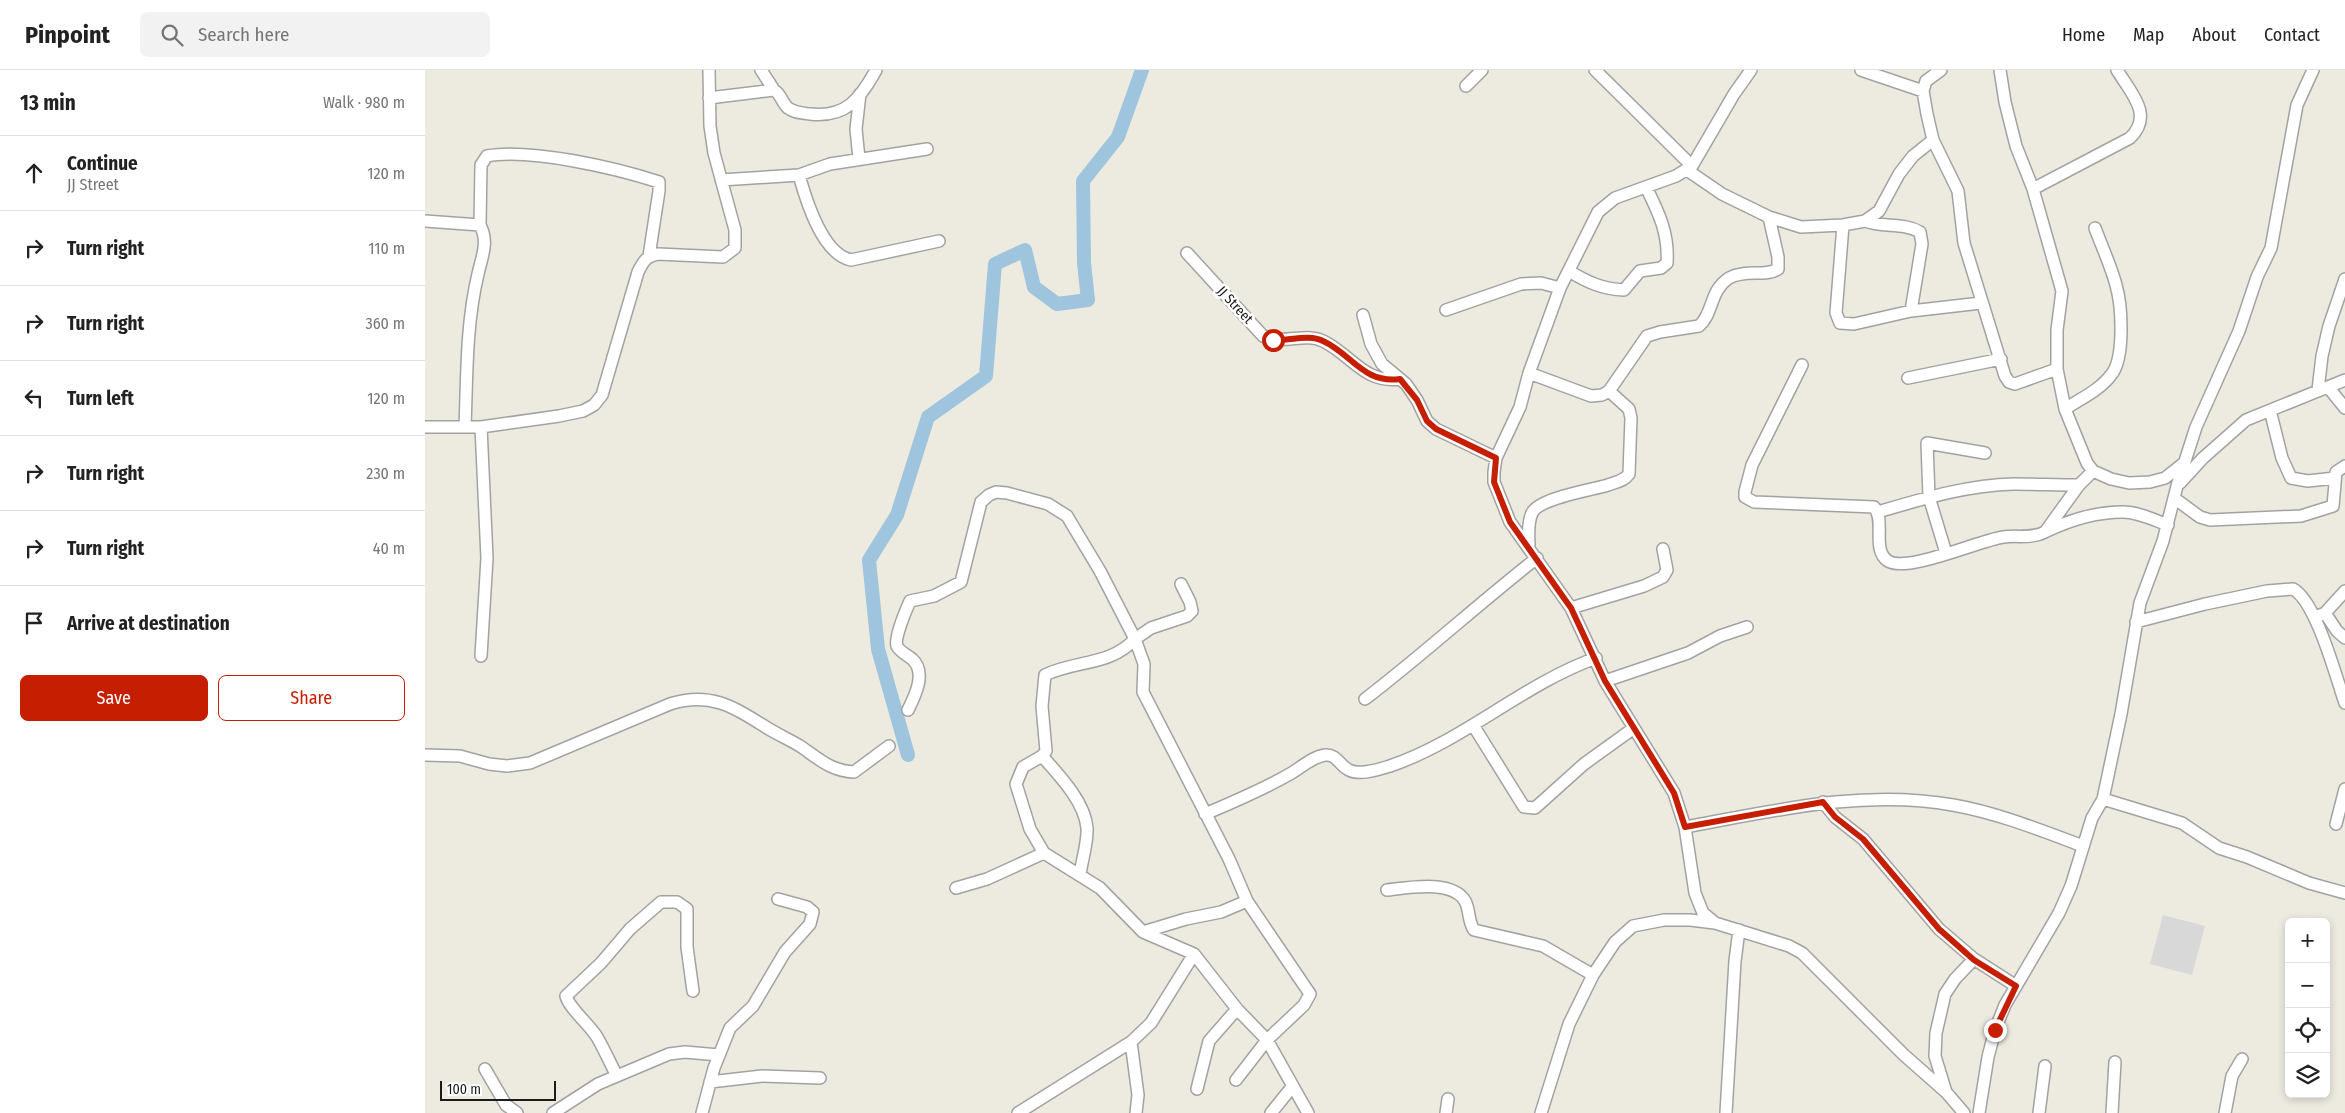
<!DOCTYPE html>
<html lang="en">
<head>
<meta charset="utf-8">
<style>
  :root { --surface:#fff; --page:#f2f2f2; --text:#222; --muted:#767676; --line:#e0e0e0; --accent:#c61e00 }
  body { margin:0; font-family:"Fira Sans Condensed",sans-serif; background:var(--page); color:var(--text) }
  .controls { position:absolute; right:15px; bottom:15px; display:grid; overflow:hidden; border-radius:8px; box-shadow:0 2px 8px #0003 }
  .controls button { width:45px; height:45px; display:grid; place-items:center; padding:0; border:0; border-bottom:1px solid var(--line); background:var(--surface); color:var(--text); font:25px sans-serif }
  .scale { position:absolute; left:15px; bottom:12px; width:116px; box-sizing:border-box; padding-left:5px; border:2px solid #1b1b1b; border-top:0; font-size:14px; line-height:18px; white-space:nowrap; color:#1b1b1b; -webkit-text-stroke:4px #fff; paint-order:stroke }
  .stop { position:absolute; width:15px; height:15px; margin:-11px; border:4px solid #c61e00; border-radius:50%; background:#fff }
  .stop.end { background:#c61e00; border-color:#fff; box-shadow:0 1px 5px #0008 }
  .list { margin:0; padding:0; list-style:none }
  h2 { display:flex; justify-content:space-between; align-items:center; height:65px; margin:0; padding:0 20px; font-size:21px }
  h2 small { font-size:16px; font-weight:400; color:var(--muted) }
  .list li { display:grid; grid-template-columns:32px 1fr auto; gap:15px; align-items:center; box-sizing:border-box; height:75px; padding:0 20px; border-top:1px solid var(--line) }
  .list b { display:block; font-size:19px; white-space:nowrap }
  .list p { margin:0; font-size:16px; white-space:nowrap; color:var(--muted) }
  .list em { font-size:16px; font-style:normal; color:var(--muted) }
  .actions { display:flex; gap:10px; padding:15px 20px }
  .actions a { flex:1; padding:11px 0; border:1px solid var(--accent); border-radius:8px; text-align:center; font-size:18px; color:var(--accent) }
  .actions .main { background:var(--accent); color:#fff }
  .icon { flex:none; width:28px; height:28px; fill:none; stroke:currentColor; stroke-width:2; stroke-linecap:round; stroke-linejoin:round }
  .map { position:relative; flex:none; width:1920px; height:1043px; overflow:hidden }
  header { display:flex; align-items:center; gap:30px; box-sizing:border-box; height:70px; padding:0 25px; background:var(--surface); border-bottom:1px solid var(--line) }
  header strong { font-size:24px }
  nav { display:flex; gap:28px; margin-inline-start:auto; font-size:18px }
  .search { width:350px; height:45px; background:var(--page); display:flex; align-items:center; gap:12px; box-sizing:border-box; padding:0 18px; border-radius:8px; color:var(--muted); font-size:19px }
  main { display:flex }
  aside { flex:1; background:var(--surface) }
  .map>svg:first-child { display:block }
</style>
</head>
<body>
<header>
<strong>Pinpoint</strong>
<div class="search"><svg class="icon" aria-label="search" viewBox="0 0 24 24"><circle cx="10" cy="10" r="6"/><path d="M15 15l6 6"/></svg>Search here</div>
<nav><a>Home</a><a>Map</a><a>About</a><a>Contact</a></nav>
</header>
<main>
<aside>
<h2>13 min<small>Walk · 980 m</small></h2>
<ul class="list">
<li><svg class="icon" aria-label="ahead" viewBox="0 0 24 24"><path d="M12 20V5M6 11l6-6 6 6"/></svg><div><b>Continue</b><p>JJ Street</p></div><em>120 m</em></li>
<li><svg class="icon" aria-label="right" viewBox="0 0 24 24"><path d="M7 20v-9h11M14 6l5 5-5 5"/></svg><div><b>Turn right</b></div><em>110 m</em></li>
<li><svg class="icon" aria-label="right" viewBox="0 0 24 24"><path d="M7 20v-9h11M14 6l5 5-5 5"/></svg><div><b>Turn right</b></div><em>360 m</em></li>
<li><svg class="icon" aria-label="left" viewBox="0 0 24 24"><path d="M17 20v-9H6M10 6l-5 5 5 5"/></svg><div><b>Turn left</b></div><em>120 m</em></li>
<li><svg class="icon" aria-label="right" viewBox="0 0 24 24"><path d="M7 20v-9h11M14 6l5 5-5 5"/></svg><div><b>Turn right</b></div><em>230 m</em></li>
<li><svg class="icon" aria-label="right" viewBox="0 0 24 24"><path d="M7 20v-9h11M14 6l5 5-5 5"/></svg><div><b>Turn right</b></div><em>40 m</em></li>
<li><svg class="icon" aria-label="arrive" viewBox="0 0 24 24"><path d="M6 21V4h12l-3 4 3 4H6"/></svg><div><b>Arrive at destination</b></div></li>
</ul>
<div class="actions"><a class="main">Save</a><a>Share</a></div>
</aside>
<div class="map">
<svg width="1920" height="1043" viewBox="0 0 1920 1043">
  <rect width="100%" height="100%" fill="#edebe0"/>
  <path fill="#d9d8d8" d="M1738 845 1780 856 1767 905 1725 894Z"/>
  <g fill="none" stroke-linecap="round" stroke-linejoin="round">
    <path stroke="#9ec5dd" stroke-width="14" d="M483 685 453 579 444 490 472 445 503 347 561 306 570 194 600 180 609 217 632 234 663 230 659 193 658 111 693 67 717 0"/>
    <defs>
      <path id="minor" d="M336 0 349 20
        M1170 0 1267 96
        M1326 0 1309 24 1267 96 1251 106 1190 128 1173 142 1135 218 1104 303 1095 337 1071 388 1069 402V412L1085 452 1146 538 1180 611 1249 723 1260 757 1270 823 1278 843 1290 853 1364 876 1377 883 1479 985 1521 1022 1539 1043
        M1436 0 1498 21
        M1516 0 1501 11 1498 21 1502 44 1508 70 1533 121 1539 173 1580 306 1584 312 1590 314 1632 299
        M1575 0 1580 32 1591 76 1608 119 1637 221 1632 260V299L1640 339 1662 393 1668 401 1686 409 1704 413 1725 412 1740 408 1759 393
        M1041 16 1057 0
        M284 28 349 20C356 24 357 33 363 38 370 43 377 43 385 44 421 48 435 29 451 0
        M434 89 431 59 435 24
        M1262 100 1297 124 1344 147 1376 157 1418 155 1440 151 1454 141 1474 104 1488 86 1508 70
        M374 105C381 130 397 184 426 190L514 171
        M296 110 374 105 405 94 502 79
        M1608 119 1705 68C1729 45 1706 23 1692 0
        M0 151 55 155C64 172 57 186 53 204 41 254 42 306 40 357
        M1440 151C1458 158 1478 152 1495 162L1497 174 1486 241
        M55 155 56 95 62 86C105 78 191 98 234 112V121L224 186
        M1418 155 1411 243 1415 253 1429 254 1486 241 1556 233
        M762 183 838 266C859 275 880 262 898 271 927 285 939 314 975 309
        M1144 201C1162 212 1177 219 1199 220L1215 201 1236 198 1242 193C1244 164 1234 143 1221 117
        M1021 240 1096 214 1116 213 1135 218
        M938 245 946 274 957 294 981 314 992 330 1002 351 1011 359 1071 388
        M1377 295 1327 395 1320 422V427L1329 432 1449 437C1461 450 1446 480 1463 491 1482 503 1553 471 1578 467 1592 465 1607 469 1620 462L1654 415 1668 401
        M1104 303 1166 326 1177 325 1184 321 1222 266 1235 262 1274 256C1289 243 1284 221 1304 208 1320 199 1341 207 1353 199V187L1344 147
        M1483 308 1576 289
        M1903 317 1920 338
        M1893 320 1897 286 1904 256 1920 209
        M1640 339C1655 329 1675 320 1686 305 1700 289 1697 236 1691 215 1686 196 1677 177 1670 158
        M1845 340 1857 388 1866 408 1883 411 1910 408
        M0 357H56L134 346 158 341 169 335 177 325 213 202C218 192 221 186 233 184L298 187 310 178V160L289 83 285 56 284 0
        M56 357 62 488 56 586
        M1755 413 1778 388 1821 350 1920 310
        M1749 428 1775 447 1785 450 1876 446 1908 436 1911 402 1920 396
        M1453 442C1497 429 1542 415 1589 414 1610 414 1632 415 1654 415
        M1622 461C1645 450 1673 442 1698 442 1713 442 1729 450 1743 455
        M1104 478C1104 467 1102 454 1107 443 1114 428 1167 420 1183 415 1191 412 1199 411 1204 404L1206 348 1204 339 1184 321
        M1521 483 1504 427 1502 373 1560 383
        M756 514 765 532 767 541 762 546 726 558 710 569 719 594 718 622 804 789 822 831 885 924 879 935 842 970 811 1010
        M1146 538 1219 516 1238 507 1242 500 1238 479
        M1900 543 1912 561 1920 568
        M1890 547 1900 543 1920 521
        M1711 552 1780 534 1842 521 1868 519C1891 531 1911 607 1920 633
        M1180 611 1263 583 1295 566 1322 557
        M940 629C999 584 1053 534 1112 488
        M483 640C490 626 502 602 487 589 482 585 474 581 472 576 469 568 481 540 485 531L509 526 536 512 556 432 564 425 571 422 582 423 623 434 642 446 675 501 710 569C685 596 651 590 620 605L617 636 621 681 617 686 598 697 591 714 605 759 619 783 675 818 718 862 769 884 812 939 842 970 883 1043
        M1048 655 1099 737 1110 738 1159 694 1209 658
        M0 685 35 686 64 694 82 696 105 693 245 634C287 621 310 638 344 659 354 665 365 670 375 676 394 689 406 701 429 702L464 676
        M617 686C634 705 660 732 662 758 663 772 657 790 655 804
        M1678 729 1757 753 1794 778 1822 787 1884 813 1920 823
        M1398 732 1410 747 1438 769 1514 859 1549 889 1591 916
        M780 744C808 732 837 720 863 705 875 699 886 687 900 685 912 684 915 696 924 700 935 706 955 699 965 696 1039 671 1098 614 1171 588
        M1911 754 1920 719
        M1260 757C1348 741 1438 719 1528 735 1573 743 1615 760 1658 776
        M531 818 562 809 619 783
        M962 820C982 818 1027 809 1040 831 1045 840 1043 852 1049 860L1118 876 1168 905
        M718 862 761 849 796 842 822 831
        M706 972 713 1025 711 1043
        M60 999 81 1035 92 1043
        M192 1006C185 993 179 979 172 967 164 954 144 938 141 926L176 893 205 859 236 832H252L262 839V877L268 921
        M285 1012 337 1006 395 1008
        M772 1019 784 971 812 939
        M1521 1022 1510 986 1511 963 1520 924 1530 909 1549 889
        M128 1043 173 1014 244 984 260 982 294 985
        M277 1043 289 998 305 958 328 936 360 882 385 854 388 842 382 837 353 829
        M593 1043 706 972 726 953 769 884
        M846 1043 867 1017
        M1021 1043 1023 1029
        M1116 1043 1144 954 1168 905 1190 872 1208 856 1239 850H1265L1290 853
        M1301 1043 1310 891 1314 860
        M1554 1043 1563 987 1570 960 1580 935 1634 843 1646 816 1667 748 1678 729 1696 644 1715 533 1738 471 1752 416 1771 357 1814 261 1832 207 1846 178 1872 35 1888 0
        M1614 1043 1620 996
        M1687 1043 1690 992
        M1800 1043 1807 1006 1817 989"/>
    </defs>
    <use href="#minor" stroke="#a2a2a2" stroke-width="14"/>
    <use href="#minor" stroke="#fff" stroke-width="11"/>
  </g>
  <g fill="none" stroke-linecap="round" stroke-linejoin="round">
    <path stroke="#c61e00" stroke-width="6" d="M848 270C863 271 884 264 898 271 927 284 938 314 975 309L992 330 1002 351 1011 359 1071 388 1069 412 1085 452 1146 538 1180 611 1249 723 1260 757 1398 732 1410 747 1438 769 1514 859 1549 890 1591 916 1570 960"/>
  </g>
  <g text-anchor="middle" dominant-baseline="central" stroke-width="5" stroke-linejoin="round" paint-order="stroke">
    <g font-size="14" fill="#1b1b1b" stroke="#fff">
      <text transform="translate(810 235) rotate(47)">JJ Street</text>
    </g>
  </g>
</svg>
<div class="controls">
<button>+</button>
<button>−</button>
<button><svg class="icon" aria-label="locate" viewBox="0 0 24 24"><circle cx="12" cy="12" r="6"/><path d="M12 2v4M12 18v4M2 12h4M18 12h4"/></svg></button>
<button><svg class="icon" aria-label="layers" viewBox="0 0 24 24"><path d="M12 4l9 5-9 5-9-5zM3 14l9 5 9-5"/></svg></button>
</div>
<div class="scale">100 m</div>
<div class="stop" style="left:848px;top:270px"></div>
<div class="stop end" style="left:1570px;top:960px"></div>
</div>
</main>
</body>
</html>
